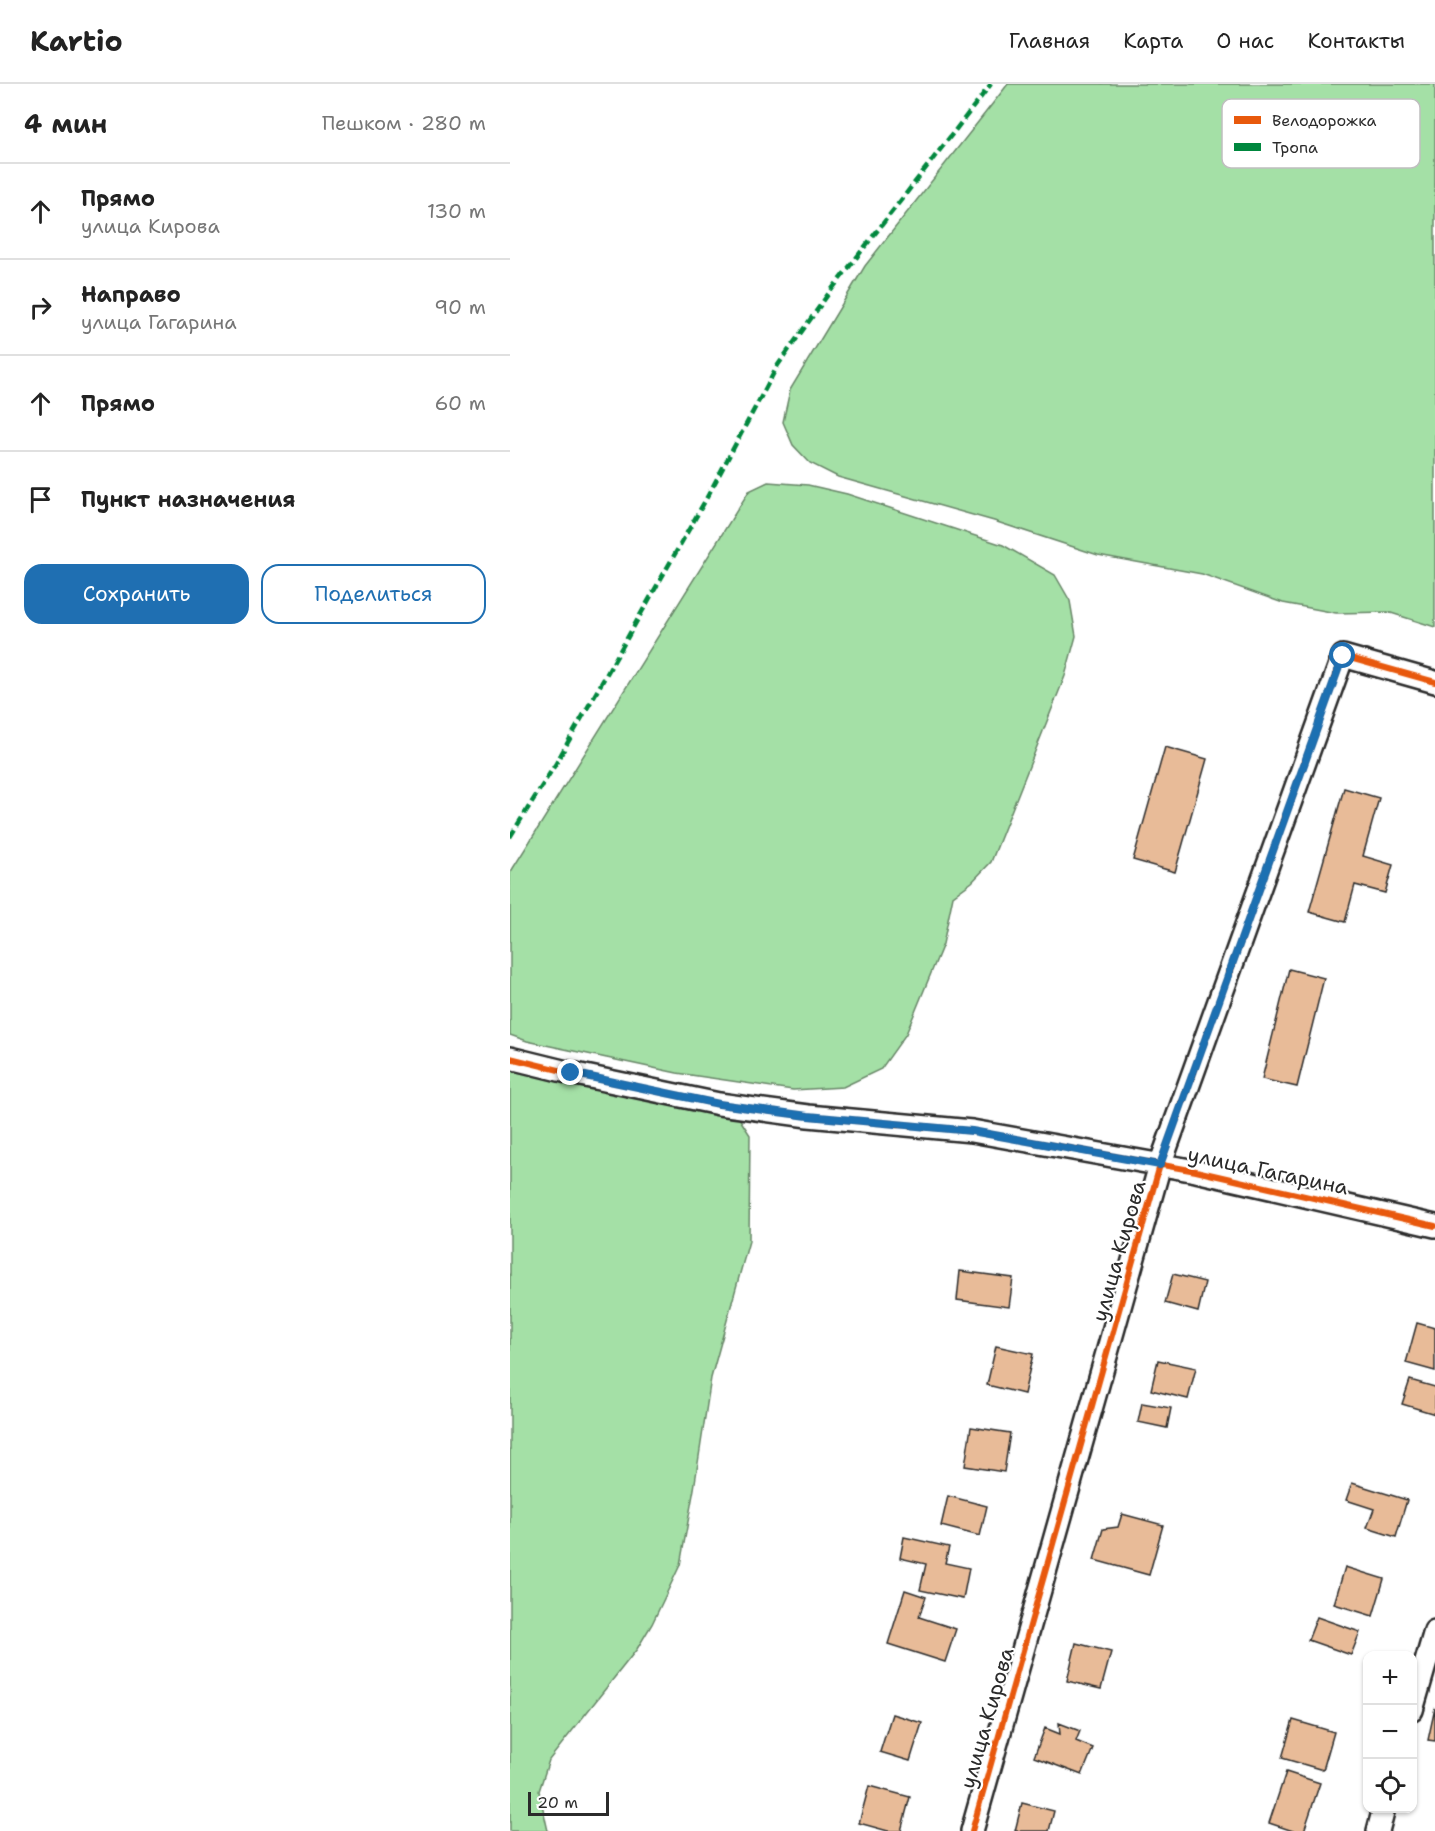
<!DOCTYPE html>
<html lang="ru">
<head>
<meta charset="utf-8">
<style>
  :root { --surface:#fff; --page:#f6f6f6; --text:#222; --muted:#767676; --line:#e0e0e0; --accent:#1f6fb2 }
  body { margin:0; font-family:"Shantell Sans",sans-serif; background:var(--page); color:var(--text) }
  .controls { position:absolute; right:18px; bottom:18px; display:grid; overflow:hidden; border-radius:12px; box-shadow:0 2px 4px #0004 }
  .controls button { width:54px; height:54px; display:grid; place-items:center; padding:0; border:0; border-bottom:2px solid var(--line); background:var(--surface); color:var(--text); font:30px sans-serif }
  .scale { position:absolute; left:18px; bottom:15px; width:81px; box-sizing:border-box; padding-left:6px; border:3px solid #2b2b2b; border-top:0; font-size:16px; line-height:21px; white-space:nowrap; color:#2b2b2b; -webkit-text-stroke:4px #fff; paint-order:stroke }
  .stop { position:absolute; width:18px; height:18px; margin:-14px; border:4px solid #1f6fb2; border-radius:50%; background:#fff }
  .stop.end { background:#1f6fb2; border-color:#fff; box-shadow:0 2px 6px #0008 }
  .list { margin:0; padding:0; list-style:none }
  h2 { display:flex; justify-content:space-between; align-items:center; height:78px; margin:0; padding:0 24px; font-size:26px }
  h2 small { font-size:20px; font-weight:400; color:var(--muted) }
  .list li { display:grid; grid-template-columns:39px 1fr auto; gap:18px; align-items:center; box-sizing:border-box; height:96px; padding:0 24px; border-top:2px solid var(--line) }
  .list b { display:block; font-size:22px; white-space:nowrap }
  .list p { margin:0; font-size:20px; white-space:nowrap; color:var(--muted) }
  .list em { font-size:20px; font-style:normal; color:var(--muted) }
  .actions { display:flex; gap:12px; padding:18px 24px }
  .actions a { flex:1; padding:14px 0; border:2px solid var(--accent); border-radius:18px; text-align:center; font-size:21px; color:var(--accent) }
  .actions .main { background:var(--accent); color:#fff }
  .icon { flex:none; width:33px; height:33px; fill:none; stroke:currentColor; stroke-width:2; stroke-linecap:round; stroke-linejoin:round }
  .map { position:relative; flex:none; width:925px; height:1747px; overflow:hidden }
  header { display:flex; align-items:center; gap:36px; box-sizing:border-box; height:84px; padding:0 30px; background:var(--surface); border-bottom:2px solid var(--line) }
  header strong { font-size:28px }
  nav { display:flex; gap:33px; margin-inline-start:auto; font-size:21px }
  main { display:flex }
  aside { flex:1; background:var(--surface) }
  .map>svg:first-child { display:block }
</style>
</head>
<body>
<header>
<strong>Kartio</strong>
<nav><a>Главная</a><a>Карта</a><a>О нас</a><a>Контакты</a></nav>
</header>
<main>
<aside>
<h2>4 мин<small>Пешком · 280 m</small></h2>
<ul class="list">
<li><svg class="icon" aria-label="ahead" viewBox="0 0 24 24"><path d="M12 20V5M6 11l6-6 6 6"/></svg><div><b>Прямо</b><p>улица Кирова</p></div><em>130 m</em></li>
<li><svg class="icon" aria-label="right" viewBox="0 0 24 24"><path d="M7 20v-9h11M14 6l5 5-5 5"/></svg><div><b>Направо</b><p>улица Гагарина</p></div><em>90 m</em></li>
<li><svg class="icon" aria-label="ahead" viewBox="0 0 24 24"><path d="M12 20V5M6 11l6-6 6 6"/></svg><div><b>Прямо</b></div><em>60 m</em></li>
<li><svg class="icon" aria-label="arrive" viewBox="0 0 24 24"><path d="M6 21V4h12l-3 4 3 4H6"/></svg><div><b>Пункт назначения</b></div></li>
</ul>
<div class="actions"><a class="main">Сохранить</a><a>Поделиться</a></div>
</aside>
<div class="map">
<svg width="925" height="1747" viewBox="0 0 925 1747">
  <rect width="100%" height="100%" fill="#fff"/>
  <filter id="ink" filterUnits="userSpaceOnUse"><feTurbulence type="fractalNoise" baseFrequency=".0167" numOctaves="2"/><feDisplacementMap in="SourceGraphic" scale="12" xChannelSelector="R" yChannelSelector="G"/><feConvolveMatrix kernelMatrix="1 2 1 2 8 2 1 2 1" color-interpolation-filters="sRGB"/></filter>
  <g filter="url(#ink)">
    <path fill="#a4e0a6" stroke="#688668" stroke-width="1.5" d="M498 0H925V543L878 528 826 529 773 519 692 490 588 471 484 437 328 393 300 379 283 361 273 338 280 306 355 182Z
      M258 398 298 401 337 410 493 461 545 491 560 517 566 552 555 592 481 778 462 798 443 812 433 860 396 950 371 985 333 1003 283 1006 167 989 17 957 0 951V789L239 407Z
      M0 985 229 1034 240 1051 239 1157 201 1294 184 1405 170 1481 142 1540 127 1565 39 1676 29 1707 38 1747H0Z"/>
    <path fill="#e8bb98" stroke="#2b2b2b" stroke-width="1.5" d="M655 663 697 675 665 788 623 776Z
      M834 704 869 714 853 772 883 781 875 809 845 801 835 838 799 828Z
      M779 885 814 894 787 1003 752 995Z
      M450 1187 503 1194 499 1223 447 1216Z
      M663 1190 695 1198 688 1228 655 1219Z
      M907 1239 925 1244V1287L896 1279Z
      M486 1262 523 1270 514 1310 477 1301Z
      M648 1276 686 1284 678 1315 641 1306Z
      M900 1296 925 1303V1330L892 1320Z
      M632 1319 661 1324 657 1344 628 1338Z
      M461 1343 500 1349 494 1388 455 1382Z
      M842 1399 897 1416 886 1453 857 1444 864 1425 836 1416Z
      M438 1412 477 1422 470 1452 431 1442Z
      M612 1430 653 1441 639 1491 584 1476 593 1445 608 1443Z
      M394 1453 439 1463 435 1479 459 1484 453 1515 410 1506 416 1480 390 1474Z
      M835 1483 874 1495 863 1532 824 1520Z
      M395 1506 416 1513 409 1533 446 1545 435 1578 378 1560Z
      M807 1533 850 1548 841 1571 798 1556Z
      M566 1559 601 1568 591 1605 557 1597Z
      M925 1624V1657L918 1656Z
      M382 1630 412 1639 400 1677 370 1668Z
      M783 1636 824 1648 813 1686 772 1674Z
      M549 1639 570 1647 566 1657 583 1664 572 1691 524 1673 535 1644 550 1650Z
      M776 1688 810 1699 794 1747H783L759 1739Z
      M359 1702 400 1713 391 1747H378L349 1739Z
      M512 1719 544 1727 539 1747H505Z"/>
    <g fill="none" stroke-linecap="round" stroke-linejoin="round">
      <defs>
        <path id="street" d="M0 974 61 989 209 1020 298 1032 462 1047 686 1087 925 1142
          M902 1626 925 1547
          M462 1747 650 1081 833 572 925 598
          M868 1747 874 1724"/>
      </defs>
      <use href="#street" stroke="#2b2b2b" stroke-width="26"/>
      <use href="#street" stroke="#fff" stroke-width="21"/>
      <path stroke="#00873e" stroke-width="4.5" stroke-dasharray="9 4.5" stroke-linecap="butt" d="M0 753 45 681 195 417 268 281 319 209 481 0"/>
      <defs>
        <path id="cycleway" d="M0 974 61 989 209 1020 298 1032 462 1047 686 1087 925 1142
          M462 1747 650 1081 833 572 925 598"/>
      </defs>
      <use href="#cycleway" stroke="#fff" stroke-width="10"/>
      <use href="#cycleway" stroke="#e8590c" stroke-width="6"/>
    </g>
  </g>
  <g fill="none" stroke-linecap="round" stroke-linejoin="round" filter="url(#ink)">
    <path stroke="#1f6fb2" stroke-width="8" d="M61 989 209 1020 298 1032 462 1047 650 1081 833 572"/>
  </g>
  <g text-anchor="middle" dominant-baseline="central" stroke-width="4.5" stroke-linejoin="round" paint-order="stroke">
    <g font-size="21" fill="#2b2b2b" stroke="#fff">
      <text transform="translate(758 1087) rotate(12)">улица Гагарина</text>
      <text transform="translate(609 1167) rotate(-74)">улица Кирова</text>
      <text transform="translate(477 1634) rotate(-74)">улица Кирова</text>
    </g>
  </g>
  <rect x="712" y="15" width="198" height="69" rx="9" fill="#fff" stroke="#bfbfbf" stroke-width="1.5"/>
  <rect x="724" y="32" width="27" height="8" fill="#e8590c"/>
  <rect x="724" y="59" width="27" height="8" fill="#00873e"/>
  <g font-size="16" fill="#2b2b2b">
    <text x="762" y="42">Велодорожка</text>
    <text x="762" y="69">Тропа</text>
  </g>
</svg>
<div class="controls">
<button>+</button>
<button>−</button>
<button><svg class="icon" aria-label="locate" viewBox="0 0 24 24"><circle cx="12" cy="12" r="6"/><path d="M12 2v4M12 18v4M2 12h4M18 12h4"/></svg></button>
</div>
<div class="scale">20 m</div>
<div class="stop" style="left:833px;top:572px"></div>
<div class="stop end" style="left:61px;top:989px"></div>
</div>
</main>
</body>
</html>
